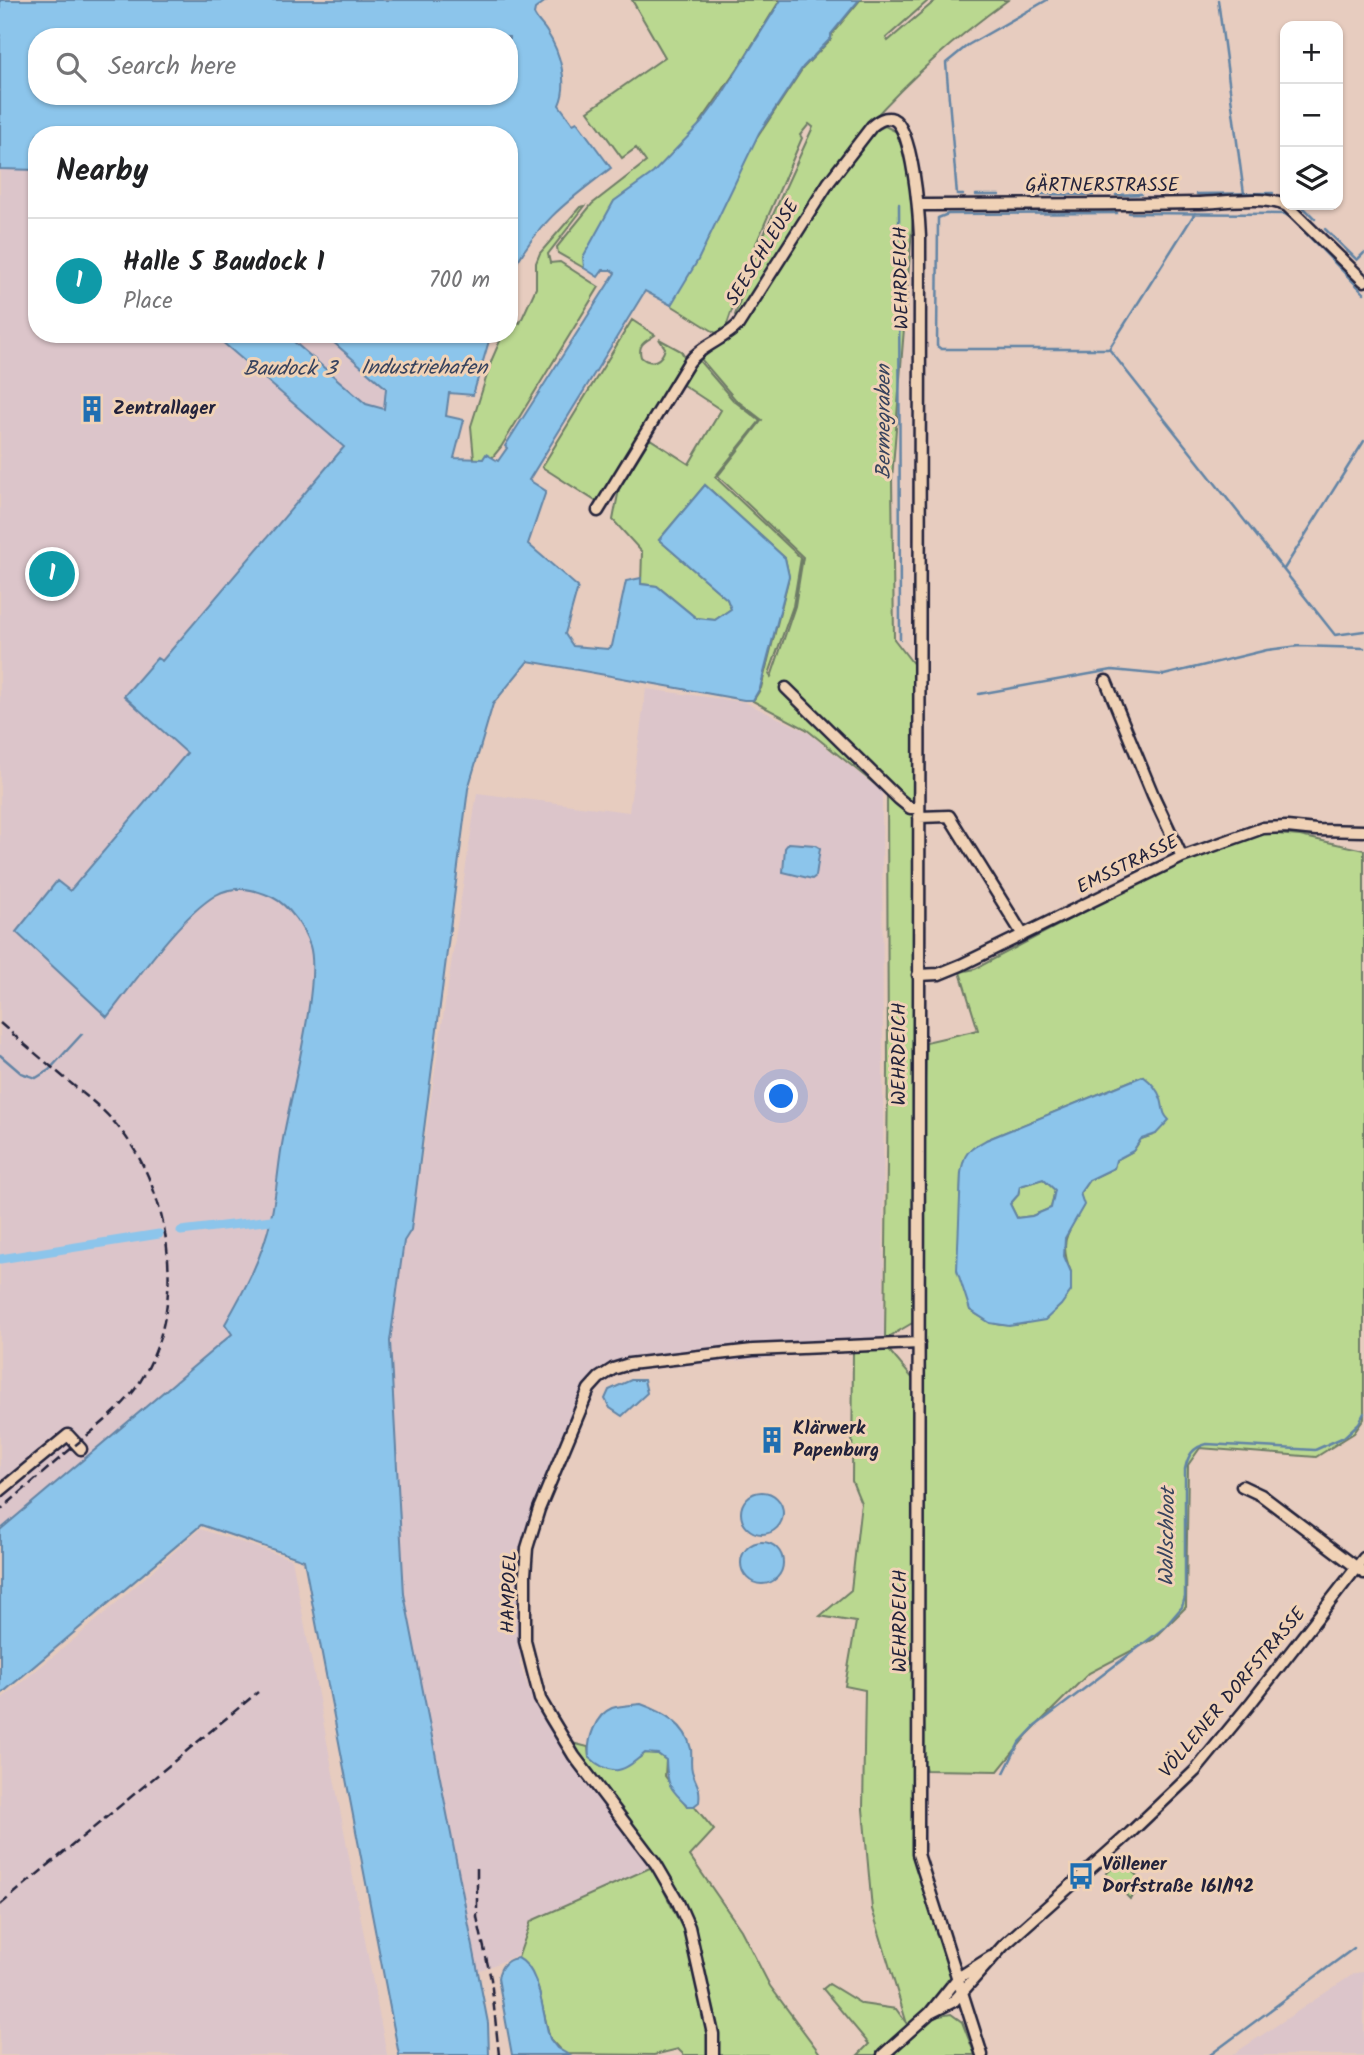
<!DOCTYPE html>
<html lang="en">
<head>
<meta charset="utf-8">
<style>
  :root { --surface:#fff; --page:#f6f6f6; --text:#202124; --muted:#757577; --line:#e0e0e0; --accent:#1f6fb2 }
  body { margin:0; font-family:Kalam,sans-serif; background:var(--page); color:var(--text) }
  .controls { position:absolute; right:21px; top:21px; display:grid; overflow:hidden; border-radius:14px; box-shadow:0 2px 5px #0004 }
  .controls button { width:63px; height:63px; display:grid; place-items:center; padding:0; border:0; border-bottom:2px solid var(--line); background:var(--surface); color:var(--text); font:35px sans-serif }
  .you { position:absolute; left:782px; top:1097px; width:24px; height:24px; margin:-18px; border:5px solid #fff; border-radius:50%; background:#1a73e8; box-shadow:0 0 0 10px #1a73e833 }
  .badge { display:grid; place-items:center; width:46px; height:46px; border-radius:50%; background:var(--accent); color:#fff; font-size:23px; font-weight:700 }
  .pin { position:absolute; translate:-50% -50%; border:4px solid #fff; box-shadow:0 2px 7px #0006 }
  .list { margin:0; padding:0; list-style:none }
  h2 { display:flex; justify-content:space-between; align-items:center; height:91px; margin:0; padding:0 28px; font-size:30px }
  h2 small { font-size:23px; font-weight:400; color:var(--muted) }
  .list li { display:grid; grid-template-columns:46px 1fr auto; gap:21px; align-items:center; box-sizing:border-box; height:126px; padding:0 28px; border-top:2px solid var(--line) }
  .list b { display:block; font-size:26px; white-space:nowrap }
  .list p { margin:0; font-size:23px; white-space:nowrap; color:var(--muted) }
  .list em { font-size:23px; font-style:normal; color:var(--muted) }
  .icon { flex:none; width:38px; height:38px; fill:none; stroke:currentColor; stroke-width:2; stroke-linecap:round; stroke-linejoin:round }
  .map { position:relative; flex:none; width:1364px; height:2055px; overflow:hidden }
  .search { position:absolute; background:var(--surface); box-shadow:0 2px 5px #0004; left:28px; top:28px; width:490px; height:77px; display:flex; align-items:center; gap:18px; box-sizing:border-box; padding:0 24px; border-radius:28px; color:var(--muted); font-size:26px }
  .panel { position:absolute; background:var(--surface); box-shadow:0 2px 5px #0004; left:28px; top:126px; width:490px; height:217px; border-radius:28px }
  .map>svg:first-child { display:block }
</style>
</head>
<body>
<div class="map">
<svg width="1364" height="2055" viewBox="0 0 1364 2055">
  <rect width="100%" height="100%" fill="#e7ccbf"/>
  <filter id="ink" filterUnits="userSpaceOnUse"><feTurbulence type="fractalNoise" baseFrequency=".0143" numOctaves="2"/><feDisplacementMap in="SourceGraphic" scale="14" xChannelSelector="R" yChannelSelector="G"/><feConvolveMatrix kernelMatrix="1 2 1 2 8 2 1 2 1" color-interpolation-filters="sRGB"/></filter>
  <g filter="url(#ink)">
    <path fill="#dcc5ca" d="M0 169 37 170V334H324L386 388 384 409 336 439 344 447 161 661 158 658 125 696 187 752 70 891 56 881 107 1017 183 922 206 902 228 890 246 889 263 893 282 902 298 922 310 947 312 969 308 1009 283 1141 271 1219 250 1280 225 1324 233 1334 0 1530Z
      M646 689 744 702 806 731 882 792 884 1346 624 1372 602 1381 581 1396 525 1532 520 1664 532 1698 652 1867 531 1921 519 1954 478 1972 404 1594 390 1341 404 1241 411 1230 477 793 629 812Z
      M200 1529 292 1559 387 2055H0V1700L89 1627Z
      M1364 1972V2055H1232L1355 1973Z"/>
    <path fill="#bad890" stroke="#6e7d66" stroke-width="2" fill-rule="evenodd" d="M632 0H780L738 68 700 123 692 142 616 212 584 268 558 253 557 247 592 204 646 162 636 148 622 158 588 111 665 57Z
      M860 0H929L886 38 888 41 936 0H1008C954 39 912 76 868 125L738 318 735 315 760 243 813 127 809 124 800 135 802 138 749 260 725 330 716 333 666 302 716 200 803 68 831 39 832 34Z
      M885 126 897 132 902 140 914 203 892 479 894 639 914 665V1322L885 1339 888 1071 887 794 806 729 753 701 761 688 789 577 785 558 705 485 659 540 727 599 731 609 715 620 696 618 657 586 641 584 642 552 613 520 619 489 650 439 689 464 721 410 680 383 696 357 733 400 760 421 715 477 801 558 793 606 769 674 771 677 795 606 803 557 718 476 762 420 735 399 701 359C710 345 731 339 743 326L832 184 872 132Z
      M585 206 548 254 550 263 560 262 599 287 501 447 492 458 486 455 483 459H474L471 426 492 359 503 334H509L510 319 520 323 536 288V263L540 253 580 207Z
      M632 320 655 335C647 341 637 343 641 357 651 366 662 361 665 348L659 339 681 351 685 358 597 502 542 467Z
      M1264 833 1300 836 1364 850V1419L1354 1433 1316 1457 1200 1448 1188 1465 1186 1607 1154 1639 1089 1673 1027 1735 998 1771 926 1770 922 1757 923 1157 926 1042 978 1030 960 972 975 969 1129 888 1184 862ZM1143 1076C1165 1094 1164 1109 1156 1134L1141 1139 1133 1151 1116 1160 1114 1168 1089 1180 1080 1193 1083 1206C1068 1231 1058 1242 1071 1272L1025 1324C998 1327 992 1325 970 1310L960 1212 961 1173 986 1140Z
      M1043 1179 1055 1190 1051 1208 1032 1216 1017 1218 1010 1204 1018 1195 1020 1186Z
      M887 1348 914 1380 915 1854 952 1980 913 2035 933 2017 951 2014 962 2022 975 2055H858L869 2044 823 1989 829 1984 862 2004 896 2009 907 2024 872 1909 863 1809 865 1690 845 1686 856 1622 820 1616 851 1590 861 1503 852 1481 853 1351Z
      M572 1743 588 1747 589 1757 639 1758 645 1753 658 1754 666 1760 665 1776 687 1806H694L714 1830 690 1856 741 1930 770 1986 821 2055H717L692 1925 659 1863Z
      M1121 1860 1145 1884 1130 1899 1106 1874Z
      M652 1867 684 1931 708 2037 707 2055H684L678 2049 654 2055 564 2054 550 2039 538 1988 518 1958 531 1921Z"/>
    <path fill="#8cc5eb" stroke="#6284a5" stroke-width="2" fill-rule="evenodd" d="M0 0H547L535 9 534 14C537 21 543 25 547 32 560 52 569 83 559 105L573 124 577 122 611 168C567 201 533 226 509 278V135H37V170L0 169ZM37 37H509V96H37Z
      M781 0H859L831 34V38L803 67 759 133 698 260 671 305 645 291 529 480 546 491 528 544 578 587 565 634 573 646 608 649 612 646 626 581 641 578V584L657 586 696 618 715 620 731 609 727 599 659 540 705 485 785 558 789 576 760 688 753 700H744L528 661 493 704 468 789 411 1230 404 1241 390 1341 404 1594 488 2023 489 2055H399L304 1560 201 1525 0 1695V1530L232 1334 225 1324C244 1291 263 1256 271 1218 277 1192 278 1165 283 1139 290 1098 321 982 310 946 304 928 290 906 272 897 255 889 234 885 216 895 178 918 136 981 107 1017L16 932 57 881 70 891 187 753 124 696 157 658 162 661 344 447 213 334H285L366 404 384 409 386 388 324 334H491L473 395 449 393 446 416 464 420 454 458 483 459 486 454 498 461 507 448 505 446 615 273 611 270H603L598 277 584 268 583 257 614 201 653 173 701 123 721 96Z
      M789 843 815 845 820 848 816 876 812 879 783 872 785 848Z
      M1143 1076C1151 1082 1158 1090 1161 1099 1164 1109 1162 1113 1169 1120L1156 1134 1141 1139 1133 1151 1116 1160 1114 1168 1089 1180 1080 1193 1084 1205 1065 1238 1064 1256 1071 1272V1291L1061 1305 1045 1320 1009 1326 990 1323 970 1310 957 1270 961 1173C964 1152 968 1150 986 1140ZM1043 1179 1055 1190 1051 1208 1032 1216 1017 1218 1010 1204 1018 1195 1020 1186Z
      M631 1380H644L647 1393 622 1416 610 1408 605 1399 609 1390Z
      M741 1513a21 21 0 1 1 42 0a21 21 0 1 1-42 0Z
      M741 1563a21 21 0 1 1 42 0a21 21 0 1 1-42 0Z
      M641 1704C663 1712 686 1724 691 1749 692 1756 690 1764 692 1771 696 1785 701 1786 699 1802L694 1806H688C669 1788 667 1785 666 1760L658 1754 645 1753C624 1771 613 1779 589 1757 587 1740 595 1715 612 1708 621 1705 632 1705 641 1704Z
      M518 1958C541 1969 542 2015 550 2039L557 2048 569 2055H512L498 1978C500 1967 505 1959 518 1958Z"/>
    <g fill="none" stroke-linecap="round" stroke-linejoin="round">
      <path stroke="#6284a5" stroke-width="2.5" d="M1218 0 1244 194
        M1040 194 1093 195
        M1197 194 1273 193
        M963 195H957L946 63 968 45 1047 0
        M976 195H999
        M1116 195 1141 194
        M899 204 900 639
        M1301 205 1315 219
        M1117 213 948 214 938 218 937 346 941 349H1109L1335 635 1364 631
        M1129 213 1285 214 1291 218 1364 293
        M1325 229 1357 260 1364 253
        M1109 349 1195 213
        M1284 569 1364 441
        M979 694 1112 670 1164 675 1267 650 1299 646 1364 648
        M0 1055 21 1073 36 1078 49 1070 82 1034
        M1004 1773 1019 1743 1034 1727 1164 1628 1182 1607 1185 1597V1469C1188 1455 1193 1447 1207 1444L1315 1450 1344 1437 1359 1423 1364 1413
        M1210 2055 1354 1948"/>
      <path stroke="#8cc5eb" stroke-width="9" d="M181 1231 280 1219
        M0 1259 159 1234"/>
      <defs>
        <path id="minor" d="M918 205C1011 204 1103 205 1195 203 1224 203 1258 195 1285 205
          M1286 205 1364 281
          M598 511 689 362C702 345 723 340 738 325L829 182 872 126C878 121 885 116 893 119 913 128 919 216 920 237L918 1854 982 2055
          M1106 681 1153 795 1182 857
          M786 688 899 799 910 808H919
          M919 817 949 816 1023 935
          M918 975 939 974 961 965 1182 857 1263 828 1287 827 1316 830 1364 831
          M1242 1486 1261 1495 1364 1573
          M0 1491 68 1435 81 1449
          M930 2013 954 2001 1003 1946 1130 1833 1195 1771 1250 1704 1364 1558
          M713 2055V2034L689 1927 677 1900 656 1864 574 1756 551 1718 540 1699 525 1641V1575L527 1548 539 1509 589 1389 599 1378 613 1369 629 1364 753 1350 919 1343
          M883 2055 930 2013 958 1978 991 1957"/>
      </defs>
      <use href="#minor" stroke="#22223b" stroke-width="15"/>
      <use href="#minor" stroke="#f0d2b6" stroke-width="10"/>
      <path stroke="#22223b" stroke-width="2.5" stroke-dasharray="10 5" stroke-linecap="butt" d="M0 1023C24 1044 49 1065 73 1085 87 1097 101 1107 113 1121 173 1187 189 1309 138 1385 121 1410 96 1428 73 1447 48 1468 25 1489 0 1510
        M477 1868V1917L491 1979 499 2055
        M0 1905 258 1692"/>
    </g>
  </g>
  <defs>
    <symbol id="building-bare" viewBox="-9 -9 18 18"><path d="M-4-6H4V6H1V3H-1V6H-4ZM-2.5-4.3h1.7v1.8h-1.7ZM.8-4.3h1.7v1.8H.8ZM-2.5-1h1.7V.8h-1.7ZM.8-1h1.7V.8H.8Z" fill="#1f6fb2" stroke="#f0d2b6" stroke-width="2.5" paint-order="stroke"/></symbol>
    <symbol id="bus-bare" viewBox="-9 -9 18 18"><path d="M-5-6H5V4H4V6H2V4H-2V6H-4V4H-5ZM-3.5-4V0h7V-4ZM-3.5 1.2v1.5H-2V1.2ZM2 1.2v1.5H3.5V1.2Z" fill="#1f6fb2" stroke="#f0d2b6" stroke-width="2.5" paint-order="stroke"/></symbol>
  </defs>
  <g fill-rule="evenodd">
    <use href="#building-bare" x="73" y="390" width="38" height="38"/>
    <use href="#building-bare" x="753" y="1421" width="38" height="38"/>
    <use href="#bus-bare" x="1062" y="1857" width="38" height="38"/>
  </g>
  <g text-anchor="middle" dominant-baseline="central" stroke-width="6" stroke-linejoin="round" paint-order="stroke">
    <g font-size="19" fill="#22223b" stroke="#f0d2b6">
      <text x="1102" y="186">GÄRTNERSTRASSE</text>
      <text transform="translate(763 253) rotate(-58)">SEESCHLEUSE</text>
      <text transform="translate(902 278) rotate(-91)">WEHRDEICH</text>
      <text transform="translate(1128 865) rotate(-26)">EMSSTRASSE</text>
      <text transform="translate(900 1054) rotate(-90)">WEHRDEICH</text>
      <text transform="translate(510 1592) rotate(-88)">HAMPOEL</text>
      <text transform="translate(901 1621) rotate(-90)">WEHRDEICH</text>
      <text transform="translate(1233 1693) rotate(-50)">VÖLLENER DORFSTRASSE</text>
    </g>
    <g font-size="19" font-weight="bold" fill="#22223b" stroke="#f0d2b6" text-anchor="start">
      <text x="113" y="409">Zentrallager</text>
      <text x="793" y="1429">Klärwerk<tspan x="793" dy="22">Papenburg</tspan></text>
      <text x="1102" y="1865">Völlener<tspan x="1102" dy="22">Dorfstraße 161/192</tspan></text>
    </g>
    <g font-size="21" font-style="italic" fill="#37435e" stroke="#f0d2b6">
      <text x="424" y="368">Industriehafen</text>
      <text x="290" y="369">Baudock 3</text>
      <text transform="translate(884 422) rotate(-90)">Bermegraben</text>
      <text transform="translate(1168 1537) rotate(-89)">Wallschloot</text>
    </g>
  </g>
</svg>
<div class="controls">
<button>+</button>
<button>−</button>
<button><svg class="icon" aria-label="layers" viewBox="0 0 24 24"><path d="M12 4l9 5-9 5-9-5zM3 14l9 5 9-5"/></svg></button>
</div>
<div class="you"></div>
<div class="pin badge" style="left:52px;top:574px;background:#0f9aa8">1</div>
<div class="search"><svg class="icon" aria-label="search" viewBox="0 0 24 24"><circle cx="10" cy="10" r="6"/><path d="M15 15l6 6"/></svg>Search here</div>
<section class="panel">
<h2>Nearby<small></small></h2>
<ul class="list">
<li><span class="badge" style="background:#0f9aa8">1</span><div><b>Halle 5 Baudock 1</b><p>Place</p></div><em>700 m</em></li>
</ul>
</section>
</div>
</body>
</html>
